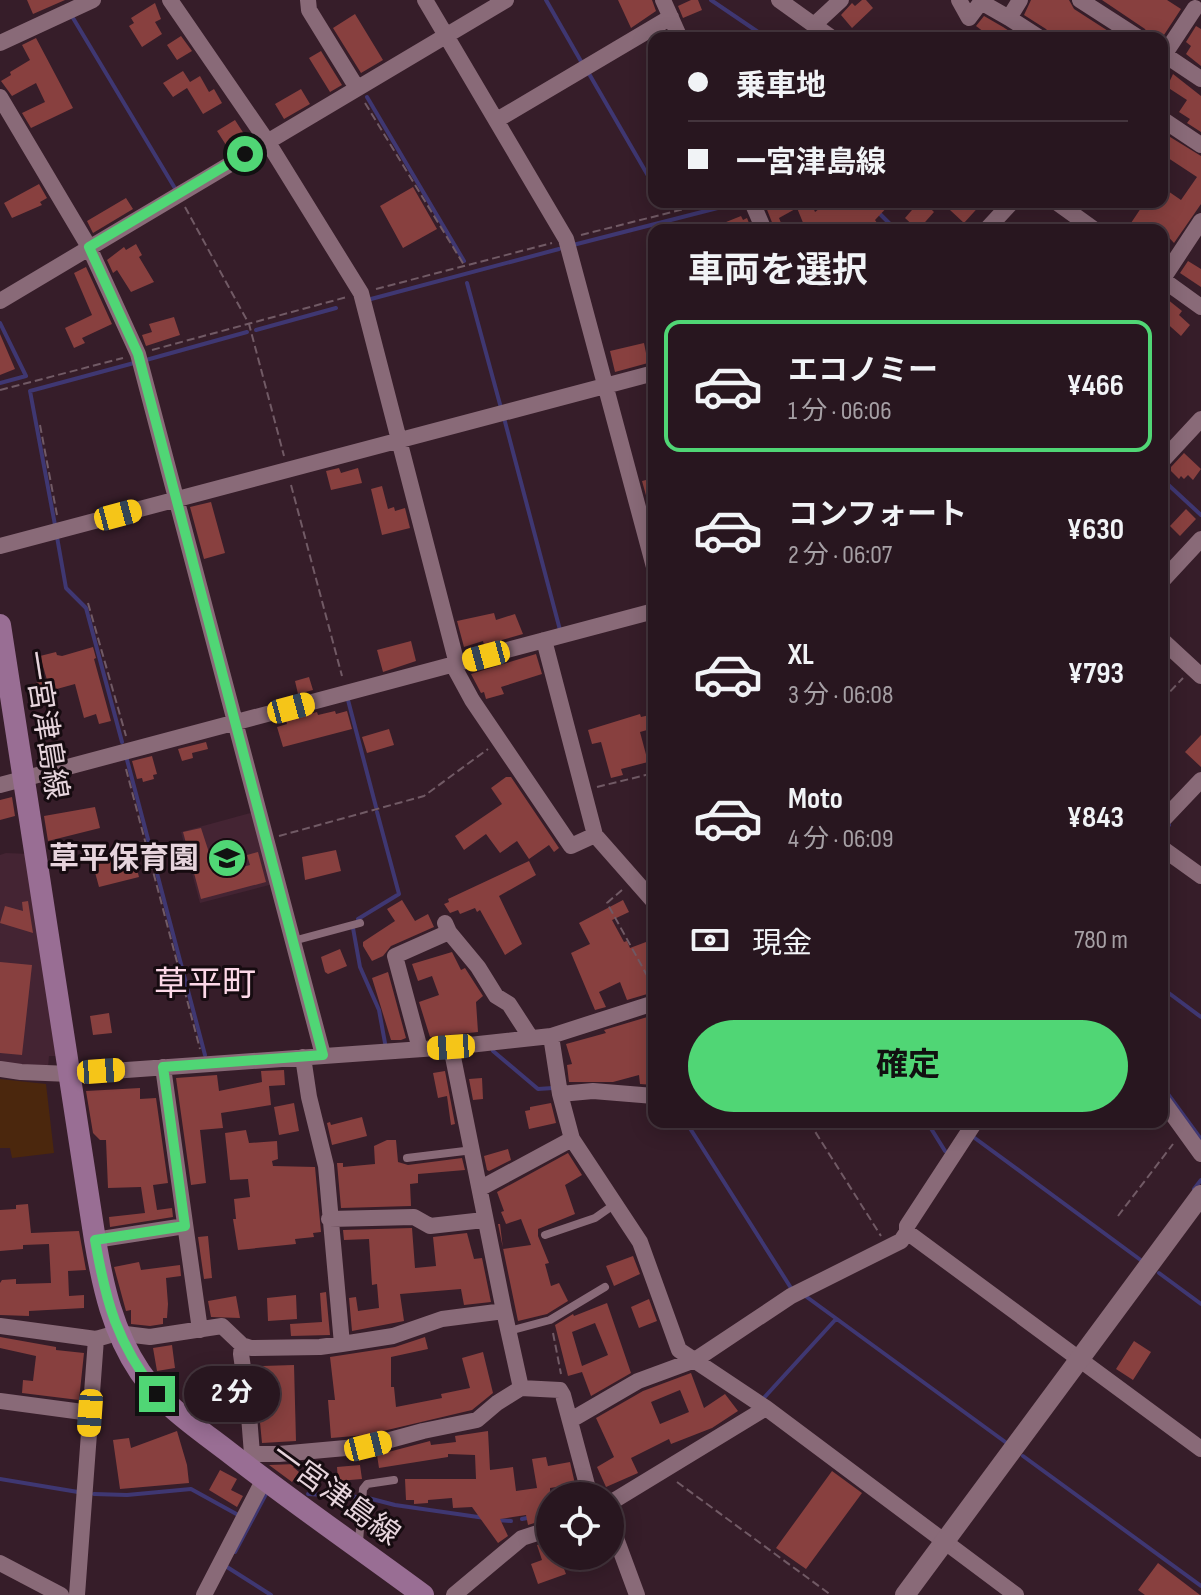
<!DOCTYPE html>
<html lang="ja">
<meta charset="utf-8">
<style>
:root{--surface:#28161f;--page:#34232c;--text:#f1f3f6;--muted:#a59fa4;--line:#44353d;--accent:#50d675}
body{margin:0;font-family:"Sofia Sans Condensed","Noto Sans JP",sans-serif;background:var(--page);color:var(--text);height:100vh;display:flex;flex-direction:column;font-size:30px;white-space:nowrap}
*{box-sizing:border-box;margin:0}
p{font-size:26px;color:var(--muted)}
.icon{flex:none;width:44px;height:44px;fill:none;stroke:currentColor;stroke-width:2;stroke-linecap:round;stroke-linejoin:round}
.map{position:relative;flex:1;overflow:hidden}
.drawer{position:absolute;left:648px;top:224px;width:520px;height:904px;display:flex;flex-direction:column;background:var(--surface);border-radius:16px;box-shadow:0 4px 20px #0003,0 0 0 2px var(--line)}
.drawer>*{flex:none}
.guide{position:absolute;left:648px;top:32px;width:520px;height:176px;border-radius:16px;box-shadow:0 4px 20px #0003,0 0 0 2px var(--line);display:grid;align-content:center;height:176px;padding:0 40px;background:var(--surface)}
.tools{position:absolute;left:536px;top:1482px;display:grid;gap:16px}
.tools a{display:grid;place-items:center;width:88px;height:88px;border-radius:50%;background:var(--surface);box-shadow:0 4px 20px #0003,0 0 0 2px var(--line);font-size:40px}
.end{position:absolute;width:36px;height:36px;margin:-18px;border:10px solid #50d675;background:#111;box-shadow:0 0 0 4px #111}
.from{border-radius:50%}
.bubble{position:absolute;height:56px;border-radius:28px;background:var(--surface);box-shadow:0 4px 20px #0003,0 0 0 2px var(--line);font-size:26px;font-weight:700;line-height:56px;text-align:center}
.car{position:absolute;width:24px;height:48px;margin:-24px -12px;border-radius:10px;box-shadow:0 0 6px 2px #0007;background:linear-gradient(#f5c518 24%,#345 0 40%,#f5c518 0 76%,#345 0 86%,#f5c518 0)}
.guide b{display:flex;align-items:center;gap:28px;height:76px;font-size:30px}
.guide b+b{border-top:2px solid var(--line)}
.guide i{width:20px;height:20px;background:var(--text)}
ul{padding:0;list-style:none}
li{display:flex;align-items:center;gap:24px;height:132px;margin:0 16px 12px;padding:0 24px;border:4px solid transparent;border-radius:16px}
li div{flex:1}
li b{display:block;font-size:30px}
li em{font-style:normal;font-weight:700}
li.current{border-color:var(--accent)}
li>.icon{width:72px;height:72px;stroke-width:1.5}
h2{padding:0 40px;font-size:36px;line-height:96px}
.pay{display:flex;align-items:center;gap:20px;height:88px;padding:0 40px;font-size:30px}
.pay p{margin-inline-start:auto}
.primary-button{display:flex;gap:16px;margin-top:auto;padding:16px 40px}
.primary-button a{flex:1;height:92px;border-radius:48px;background:var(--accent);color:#111;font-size:32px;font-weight:700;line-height:92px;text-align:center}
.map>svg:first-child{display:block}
</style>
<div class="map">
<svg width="1201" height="1595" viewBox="0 0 1201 1595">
<rect width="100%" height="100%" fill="#361d29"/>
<path fill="#442433" d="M254,812L273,884L200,903L181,832Z
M6,853L29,854L58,1056H49L48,1068L0,1064V855Z"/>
<path fill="#4b270d" d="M0,1079L46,1084L54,1153L12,1158L10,1148H0Z"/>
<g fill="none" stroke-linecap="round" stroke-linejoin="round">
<path stroke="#3f3772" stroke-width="4" d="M546,0L582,63
M711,0L767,38
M73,18L176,190
M588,72L654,186
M367,97L464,261
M663,202L666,207
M878,212L896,230
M573,245L741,202
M467,283L501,408
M371,299L559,249
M0,323L26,376L0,383
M256,330L336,308
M1162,353L1164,351
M146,360L247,332
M504,418L560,630
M1162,479L1201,515
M55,525L30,391L134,363
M57,537L66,588L86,608L122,742
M348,700L376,807
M126,756L205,1055
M1162,832L1169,825
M358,919L399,894L377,812
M353,928L360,967L379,1010L385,1043
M1162,988L1201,1017
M493,1051L538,1089L553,1088
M1162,1086L1201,1139
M686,1122L791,1288
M927,1122L945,1151
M972,1136L1142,1261
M1194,1189L1201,1180
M1159,1273L1201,1304
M804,1295L1008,1444
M762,1400L836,1319
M1023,1456L1201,1586
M0,1479L78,1492
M94,1494L127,1495L191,1489L240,1516
M308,1494L358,1497
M368,1498L395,1505L485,1518
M522,1519L532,1517
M497,1520L511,1521
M235,1552L266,1494
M227,1567L271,1595"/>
</g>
<path fill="#88403f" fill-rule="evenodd" d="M27,0H65L33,14Z
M618,0H652L656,11L631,28Z
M691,0H698L702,10L683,18L678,6Z
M862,0H866L873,8L852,28L841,15L852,3L855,6Z
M1031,0H1069L1074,9L1119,38H1054L1046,29L1024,15Z
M1102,0H1167L1181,9L1162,38H1150L1145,29Z
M155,3L161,19L155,22L162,34L142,47L129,26L134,23L131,18Z
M355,14L383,60L361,73L333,28Z
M984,16L1003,27L1020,38H992L976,26Z
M1196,26L1201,29V66L1186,54L1191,46L1186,42Z
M181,36L192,51L177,60L167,45Z
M36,38L73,108L31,128L22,113L45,102L36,83L12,96L1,81L11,75L10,72L30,60L22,45Z
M321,51L342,85L330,92L309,58Z
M183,71L190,82L200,76L209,92L214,89L222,103L203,114L187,88L173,97L163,83Z
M1173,74L1201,96V132L1187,123L1190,119L1179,112L1187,100L1167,87Z
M301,89L310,104L284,119L275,104Z
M235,120L244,134L226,145L217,131Z
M1162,132L1201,156V204L1174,243L1162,230L1150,224L1145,230H1135L1129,226L1145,202H1162V187L1181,200L1197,177L1162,154Z
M39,184L47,198L40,202L42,205L12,218L4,203Z
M413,187L437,229L403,248L380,206Z
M126,198L133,209L93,233L87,221Z
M764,202H811L815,212L828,202H892L875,220L882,230H838L832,222L814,230H806L797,208L779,218L784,230H775Z
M919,202H924L934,212L918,230L905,218Z
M957,202H983L964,223L950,210Z
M741,216L743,220L747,218L751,228L706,230Z
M136,244L142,255L139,257L154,282L131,292L117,270L113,273L107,260L124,247L126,250Z
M1188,261L1201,269V287L1180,273Z
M86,267L112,324L82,338L85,343L74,348L65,328L92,315L74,273Z
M1162,295L1182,311L1179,315L1190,325L1181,336L1162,319Z
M174,317L180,335L146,346L142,335L152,332L149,324Z
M0,334L15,369L0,375Z
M644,343L648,363L615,372L610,351Z
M1184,453L1201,469L1193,480L1188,475L1184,479L1181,476L1179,479L1171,471V467Z
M339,468L341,473L358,468L362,483L331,490L326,471Z
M654,478V524L642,481Z
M382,486L388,509L394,507L395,511L405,508L410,528L382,535L371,489Z
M211,502L225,553L204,559L190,507Z
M1186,509L1196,519L1180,536L1170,526Z
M494,613L496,620L515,614L523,634L484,645L483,641L464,647L457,621Z
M411,641L416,661L383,672L377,650Z
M93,647L96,658L94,659L111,721L99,724L96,714L84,718L75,684L35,695L32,684L47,680L40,656L56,652L57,655L62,656Z
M536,654L542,674L501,687L504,694L486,699L484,692L481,693L471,674Z
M309,677L313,690L298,694L295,681Z
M335,711L336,714L347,711L352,729L283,747L277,727L287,724L286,720L317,712L318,715Z
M640,714L641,717L654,714V728L640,732L648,762L621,769L623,775L611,778L601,742L592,744L588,730Z
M389,729L394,745L367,753L362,737Z
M1201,735V767L1185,752Z
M206,742L208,749L192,753L193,758L182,761L178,749Z
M152,756L157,774L153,775L154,779L143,782L142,778L137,779L132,761Z
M506,777H511L559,848L554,852L549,845L529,859L517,841L500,853L486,834L464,850L455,836L502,804L491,788Z
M12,797L15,816L0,820V800Z
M95,807L100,828L48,841L44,816Z
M201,828L216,874L250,865L247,855L258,852L266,882L201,899L183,832Z
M336,850L341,871L305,880L302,857Z
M133,854L139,877L99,887L93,865Z
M529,861L536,875L499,896L522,944L505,955L480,910L477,912L475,908L460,914L458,910L450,913L444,904L449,902L448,899Z
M402,900L415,921L428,914L434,927L391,946L383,956L372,961L363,946V942L395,921L387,909Z
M623,900L629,912L612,920L624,942L627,941L630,948L654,939V992L627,1000L620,982L599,992L606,1007L595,1010L571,953L590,944L579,923Z
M28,901L33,933L0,923L5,906L23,911L22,902Z
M340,949L347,966L328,974L325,972L321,957Z
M452,952L461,970L465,968L483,996L476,1002L478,1032L430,1037L419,1002L439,995L432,976L418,981L412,964Z
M0,962L32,965L22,1055L0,1053Z
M388,972L406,1038L401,1040H391L372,978Z
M109,1013L112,1033L93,1035L90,1016Z
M654,1015V1085L640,1084L639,1075L613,1082H569L567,1065L572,1064L566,1044L606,1033L604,1030Z
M284,1070L285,1085L269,1086L271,1105L221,1113L223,1128L200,1130L206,1183L191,1185L176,1078L217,1075L219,1091L262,1082L261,1071Z
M445,1071L455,1124L451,1125L447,1096L438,1098L433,1073Z
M482,1078L483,1099L473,1100L469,1079Z
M140,1088V1099L156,1098L168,1183L153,1185L157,1210L172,1208L173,1217L110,1227L109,1217L145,1213L141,1187L108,1188L106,1140H100L93,1133L86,1091Z
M294,1103L299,1131L279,1135L274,1107Z
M551,1103L556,1123L529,1129L525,1111L530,1110V1107Z
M362,1117L367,1136L332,1145L327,1123L330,1122L331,1125Z
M246,1130L249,1143L277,1141L278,1159L272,1161L273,1166L315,1167L321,1232L313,1233L314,1237L295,1239L296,1244L238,1250L233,1219H236L234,1199L250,1197L248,1179L230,1180L225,1133Z
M387,1140H396L398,1162L408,1165L462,1158L465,1170L418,1174V1183L410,1184L411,1206L341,1208L337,1163H343V1167L375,1164L374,1146Z
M508,1149L511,1160L489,1171L487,1170L484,1156Z
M568,1153L582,1175L565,1185L575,1214L538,1229V1236L549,1263L545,1264L551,1286L559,1283L568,1301L547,1314L518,1321L498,1224H500L503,1249L531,1245L521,1219L506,1224L501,1212L504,1211L497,1192Z
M28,1204L31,1233L79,1231L86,1270L68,1271L69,1296L84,1295V1308L29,1311V1316L0,1315V1283L2,1280L16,1279V1284L51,1283L49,1244L23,1245V1249L0,1251V1210L16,1209V1205Z
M412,1228L415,1268L436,1266L433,1237L467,1233L474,1259L482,1258L491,1302L464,1305L461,1289L400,1294L404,1321L352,1331L349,1298L356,1297L358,1311L379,1308L377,1284L372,1285L369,1239L344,1240L343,1230Z
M208,1236L212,1278L204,1279L198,1237Z
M633,1256L640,1274L614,1286L606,1266Z
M139,1262L141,1270L180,1265L181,1276L166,1278L168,1304L167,1318H163V1324L150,1326L131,1324V1310L126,1311L114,1267Z
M326,1292L330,1335L291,1336L290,1324L322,1322L320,1293Z
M296,1295L297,1319L268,1321L267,1298Z
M236,1296L240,1318L211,1317L208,1301Z
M649,1299L657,1321L639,1328L631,1307Z
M607,1303L631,1373L591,1396L582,1372L568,1376L555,1325L573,1314L574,1316ZM595,1323L608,1355L582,1366L572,1332Z
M0,1337L56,1347V1350L84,1353L79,1400L22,1393L23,1380L33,1381L36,1356L0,1348Z
M425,1337L428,1349L391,1357V1387H394L396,1407L442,1398L441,1394L470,1388L462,1358L483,1352L493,1393L472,1410L366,1435L331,1438L328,1400H335L330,1357L395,1347Z
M1134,1341L1151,1352L1133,1380L1116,1369Z
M172,1345L175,1368L157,1371L153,1348Z
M294,1365L296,1441L262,1443L256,1381H263L262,1366Z
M691,1373L704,1408L725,1394L738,1411L712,1428L671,1444L669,1439L631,1458L638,1473L606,1487L597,1467L614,1457L596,1418L643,1391ZM680,1390L689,1412L660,1424L651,1402Z
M235,1392L238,1410L215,1413L214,1394Z
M177,1431L187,1465L189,1483L120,1489L113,1440L129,1438L131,1448Z
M488,1431L490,1470L513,1467L516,1491L537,1488L532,1459L546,1457L548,1466L570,1462L575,1484L550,1488V1510L545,1511L547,1519L528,1525L526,1515L500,1519L508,1536L498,1543L472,1507L453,1508L452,1498L428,1500V1503L414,1504V1500H406L405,1479H476L475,1455L448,1454V1457L379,1468L377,1455L430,1441L431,1445L456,1442L455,1436Z
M296,1464L293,1467L299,1472L292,1482L269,1465Z
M360,1465L362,1479L338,1481L337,1467Z
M220,1470L237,1479L231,1490L243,1496L237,1507L209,1490Z
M832,1471L862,1493L806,1569L776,1548Z
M550,1541V1556H559L566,1574L538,1584L531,1564L542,1560L537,1545Z
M1158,1563L1200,1595H1145L1138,1590Z"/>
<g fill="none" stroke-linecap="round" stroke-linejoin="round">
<path stroke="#715a65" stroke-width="2" stroke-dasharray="8 4" stroke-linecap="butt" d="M955,38L959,32
M365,103L464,265
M185,207L249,324L284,456
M581,235L712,202
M376,289L552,243
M152,350L347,297
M0,390L123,358
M40,425L57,515
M291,485L342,676
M88,603L126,736
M1162,700L1183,678
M126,769L200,1049
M597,787L654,773
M279,836L424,796L488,749
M622,890L607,903L654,988
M809,1122L881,1236
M1118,1216L1173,1144
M553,1333L561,1374
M677,1482L831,1595"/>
<path stroke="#896a78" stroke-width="8" d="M293,941L360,923
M407,1158L473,1150
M545,1235L595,1218L615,1204
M509,1331L550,1320L605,1287
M359,1542L363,1489L367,1484L394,1480"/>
<path stroke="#896a78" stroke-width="16" d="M170,0L267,141L361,293L457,664
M308,0L309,10L357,88
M425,0L566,239L654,567
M663,0L680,38
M779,0L832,38
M959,0L969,18L981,2L1009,18
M1020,0L1009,18L1040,38
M1080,0L1139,38
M814,25L841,0
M0,43L93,0
M1162,53L1201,79
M1162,58L1195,8
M0,97L89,247L138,354L323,1055
M1162,119L1201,145
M497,120L671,17
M752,202L764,230
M1056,202L1095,230
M986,230L1012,202
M1162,279L1201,307
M1162,280L1201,221
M0,301L506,0
M1162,461L1201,419
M0,546L654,373
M1162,581L1201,539
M544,640L595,835
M1162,640L1201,676
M453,665L472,700L571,846L595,835L654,902
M0,785L654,611
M1162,821L1201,780
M1162,848L1201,876
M445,923L449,932L478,967L496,996L509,1004L531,1038
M551,1036L560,1094L572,1139L640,1242L679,1350L766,1408L1016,1595
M451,1047L504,1311
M420,1049L395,956L449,932
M303,1057L309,1097L326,1166L342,1344
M163,1067L200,1330
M0,1069L21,1072L70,1074L451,1047L551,1036L654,1003
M560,1094L593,1091L654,1096
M1162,1100L1201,1154
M481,1188L572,1139
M329,1219L414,1217L430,1226L484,1220
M907,1232L1201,1449
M95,1240L185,1226
M0,1326L96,1339L117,1333L150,1337L222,1326L242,1345L251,1348L320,1347L342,1344L393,1336L442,1319L504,1311L521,1388L560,1390L563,1395L590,1496
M242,1345L241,1354L248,1403L252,1454L245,1460
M0,1401L90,1413
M571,1420L638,1381L695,1360L791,1296L901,1241L907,1232V1226L975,1122
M252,1454H279L368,1446L423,1431L477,1420L497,1403L521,1388
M610,1503L766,1408
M610,1522L637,1595
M0,1563L61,1595
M77,1595L96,1339
M204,1595L264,1479
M454,1595L522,1538L550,1529"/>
<path stroke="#896a78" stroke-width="20" d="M905,1595L1201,1195"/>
<path stroke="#996e94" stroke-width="22" d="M0,625L95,1240C103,1287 113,1332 140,1372C162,1404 196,1427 226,1450C290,1500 358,1547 423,1595"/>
</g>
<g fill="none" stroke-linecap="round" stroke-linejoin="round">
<path stroke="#50d675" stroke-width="10" d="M157,1394C117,1343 106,1303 95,1240L185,1226L163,1067L323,1055L138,354L89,247L245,154"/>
</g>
<defs>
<symbol id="school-disc" viewBox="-11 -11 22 22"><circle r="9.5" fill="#50d675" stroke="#160b10"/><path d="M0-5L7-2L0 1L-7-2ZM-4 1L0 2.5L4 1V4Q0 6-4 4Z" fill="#111"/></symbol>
</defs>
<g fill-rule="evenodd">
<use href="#school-disc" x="205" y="836" width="44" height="44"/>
</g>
<g text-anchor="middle" stroke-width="6" stroke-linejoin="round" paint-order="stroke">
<g font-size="30" fill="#e6d4dc" stroke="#160b10">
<text transform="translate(46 725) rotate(81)" y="10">一宮津島線</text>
<text transform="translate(336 1494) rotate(36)" y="10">一宮津島線</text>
</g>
<g font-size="30" font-weight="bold" fill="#e6d4dc" stroke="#160b10" text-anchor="end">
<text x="199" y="868">草平保育園</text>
</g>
<g font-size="34" fill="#fcd8e7" stroke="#160b10">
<text x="205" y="995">草平町</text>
</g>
</g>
</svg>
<div class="tools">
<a><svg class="icon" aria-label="locate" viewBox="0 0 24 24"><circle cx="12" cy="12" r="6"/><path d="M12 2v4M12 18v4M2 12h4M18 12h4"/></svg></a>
</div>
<i class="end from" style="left:245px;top:154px"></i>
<i class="end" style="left:157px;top:1394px"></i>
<div class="bubble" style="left:184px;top:1366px;width:96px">2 分</div>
<i class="car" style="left:118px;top:515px;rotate:75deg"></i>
<i class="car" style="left:486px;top:656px;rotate:255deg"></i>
<i class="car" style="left:291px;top:708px;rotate:75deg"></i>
<i class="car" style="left:451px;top:1047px;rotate:266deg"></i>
<i class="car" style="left:101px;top:1071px;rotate:86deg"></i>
<i class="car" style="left:90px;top:1413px;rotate:184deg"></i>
<i class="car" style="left:368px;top:1446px;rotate:76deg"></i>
<div class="guide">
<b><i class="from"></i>乗車地</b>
<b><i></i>一宮津島線</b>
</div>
<section class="drawer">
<h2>車両を選択</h2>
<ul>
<li class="current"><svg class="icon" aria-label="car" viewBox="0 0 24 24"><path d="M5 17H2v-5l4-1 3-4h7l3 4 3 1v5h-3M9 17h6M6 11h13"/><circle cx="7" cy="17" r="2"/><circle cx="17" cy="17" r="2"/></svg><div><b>エコノミー</b><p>1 分 · 06:06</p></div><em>¥466</em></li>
<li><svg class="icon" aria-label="car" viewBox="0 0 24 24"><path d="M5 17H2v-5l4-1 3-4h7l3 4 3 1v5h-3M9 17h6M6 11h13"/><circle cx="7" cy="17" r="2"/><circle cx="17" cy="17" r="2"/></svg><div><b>コンフォート</b><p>2 分 · 06:07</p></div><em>¥630</em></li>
<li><svg class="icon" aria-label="car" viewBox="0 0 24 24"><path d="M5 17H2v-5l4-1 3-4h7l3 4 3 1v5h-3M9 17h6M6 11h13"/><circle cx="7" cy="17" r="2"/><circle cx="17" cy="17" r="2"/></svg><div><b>XL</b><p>3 分 · 06:08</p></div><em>¥793</em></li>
<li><svg class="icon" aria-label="car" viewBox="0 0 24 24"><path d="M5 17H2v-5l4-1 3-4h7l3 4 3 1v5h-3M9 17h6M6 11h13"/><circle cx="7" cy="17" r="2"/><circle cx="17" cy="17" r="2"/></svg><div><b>Moto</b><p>4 分 · 06:09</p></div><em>¥843</em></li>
</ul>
<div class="pay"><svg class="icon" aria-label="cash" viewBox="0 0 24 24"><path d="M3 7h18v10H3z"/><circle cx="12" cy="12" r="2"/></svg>現金<p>780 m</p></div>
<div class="primary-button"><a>確定</a></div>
</section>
</div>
